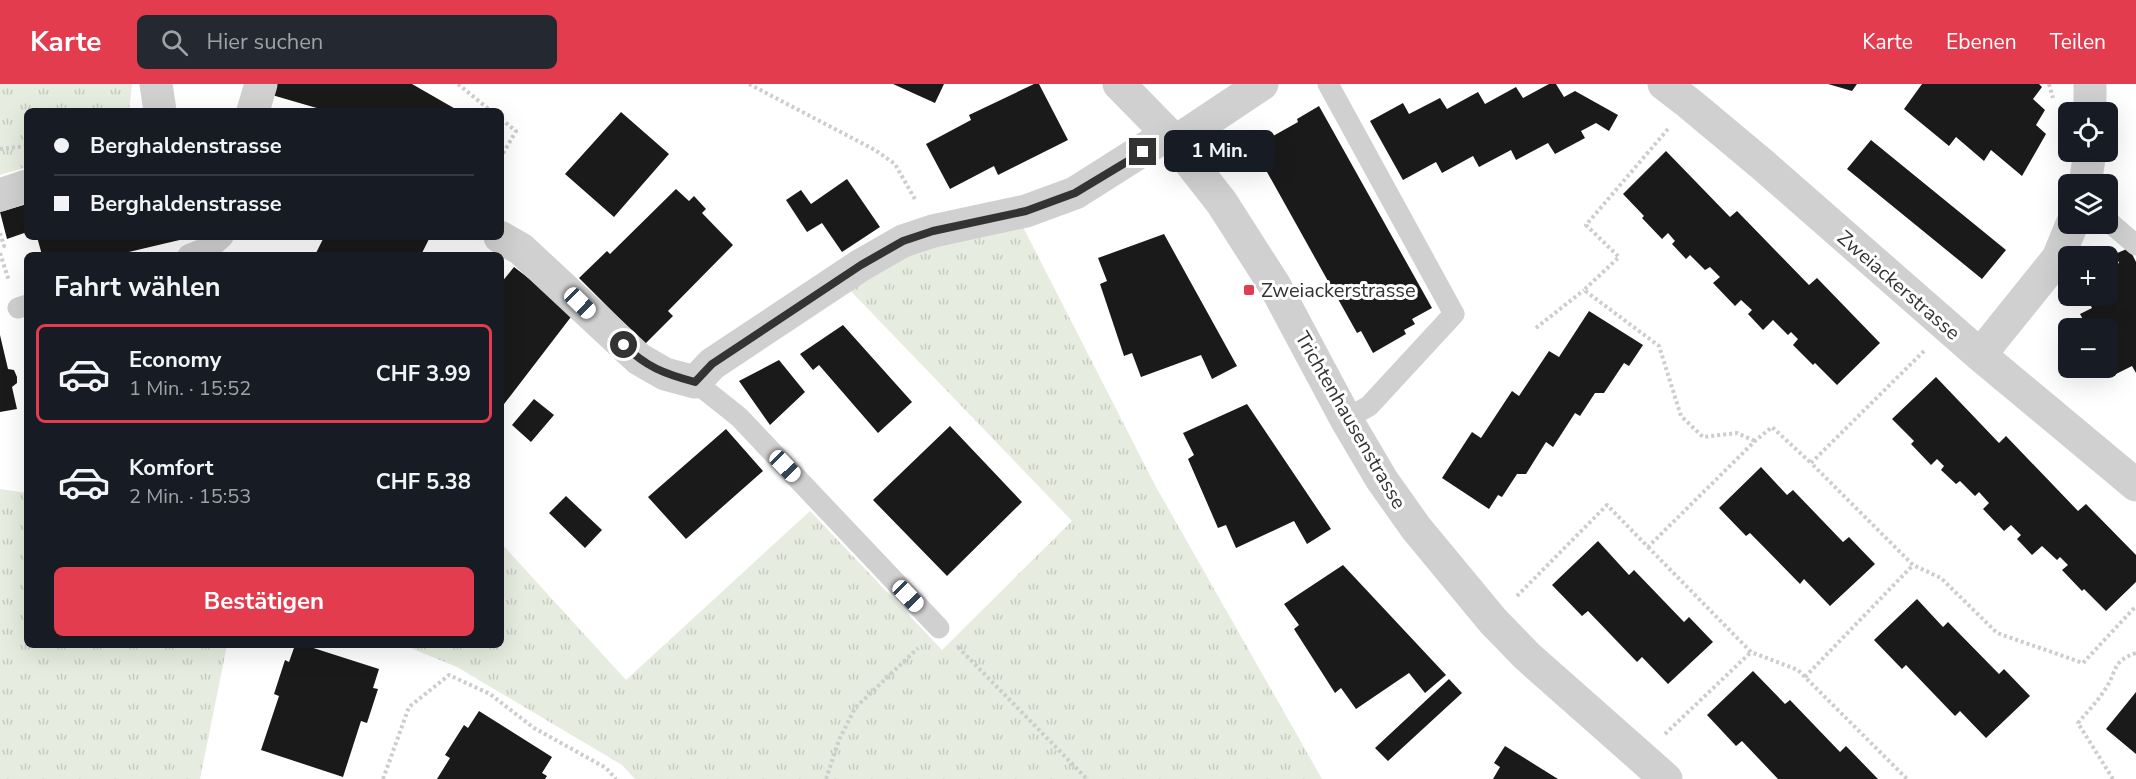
<!DOCTYPE html>
<html lang="de">
<meta charset="utf-8">
<style>
:root{--surface:#171b24;--page:#242831;--text:#f1f3f6;--muted:#9ea1a6;--line:#363941;--accent:#e33c4f}
body{margin:0;font-family:"Nunito Sans",sans-serif;background:var(--page);color:var(--text);height:100vh;display:flex;flex-direction:column;font-size:22px;white-space:nowrap}
*{box-sizing:border-box;margin:0}
p{font-size:20px;color:var(--muted)}
.icon{flex:none;width:33px;height:33px;fill:none;stroke:currentColor;stroke-width:2;stroke-linecap:round;stroke-linejoin:round}
.map{position:relative;flex:1;overflow:hidden}
.sheet{position:absolute;left:24px;top:168px;width:480px;height:396px;display:flex;flex-direction:column;background:var(--surface);border-radius:9px;box-shadow:0 6px 24px #0002}
.sheet>*{flex:none}
.top-card{position:absolute;left:24px;top:24px;width:480px;height:132px;border-radius:9px;box-shadow:0 6px 24px #0002;display:grid;align-content:center;height:132px;padding:0 30px;background:var(--surface)}
.tools{position:absolute;left:2058px;top:18px;display:grid;gap:12px}
.tools a{display:grid;place-items:center;width:60px;height:60px;border-radius:9px;background:var(--surface);box-shadow:0 6px 24px #0002;font-size:30px}
.end{position:absolute;width:27px;height:27px;margin:-14px;border:8px solid #333;background:#fff;box-shadow:0 0 0 3px #fff}
.from{border-radius:50%}
.bubble{position:absolute;height:42px;border-radius:9px;background:var(--surface);box-shadow:0 6px 24px #0002;font-size:20px;font-weight:700;line-height:42px;text-align:center}
.car{position:absolute;width:18px;height:36px;margin:-18px -9px;border-radius:8px;box-shadow:0 0 4px 2px #0007;background:linear-gradient(#fff 24%,#345 0 40%,#fff 0 76%,#345 0 86%,#fff 0)}
.top-card b{display:flex;align-items:center;gap:21px;height:57px;font-size:22px}
.top-card b+b{border-top:2px solid var(--line)}
.top-card i{width:15px;height:15px;background:var(--text)}
ul{padding:0;list-style:none}
li{display:flex;align-items:center;gap:18px;height:99px;margin:0 12px 9px;padding:0 18px;border:3px solid transparent;border-radius:9px}
li div{flex:1}
li b{display:block;font-size:22px}
li em{font-style:normal;font-weight:700}
li.selected{border-color:var(--accent)}
li>.icon{width:54px;height:54px;stroke-width:1.5}
h2{padding:0 30px;font-size:27px;line-height:72px}
.primary-button{display:flex;gap:12px;margin-top:auto;padding:12px 30px}
.primary-button a{flex:1;height:69px;border-radius:9px;background:var(--accent);color:#fff;font-size:24px;font-weight:700;line-height:69px;text-align:center}
header{display:flex;align-items:center;gap:36px;box-sizing:border-box;height:84px;padding:0 30px;background:var(--accent);color:#fff}
header strong{font-size:28px}
nav{display:flex;gap:33px;margin-inline-start:auto;font-size:21px}
.search{width:420px;height:54px;background:var(--page);display:flex;align-items:center;gap:15px;box-sizing:border-box;padding:0 21px;border-radius:9px;color:var(--muted);font-size:22px}
.map>svg:first-child{display:block}
</style>
<header>
<strong>Karte</strong>
<div class="search"><svg class="icon" aria-label="search" viewBox="0 0 24 24"><circle cx="10" cy="10" r="6"/><path d="M15 15l6 6"/></svg>Hier suchen</div>
<nav><a>Karte</a><a>Ebenen</a><a>Teilen</a></nav>
</header>
<div class="map">
<svg width="2136" height="695" viewBox="0 0 2136 695">
<defs>
<pattern id="grass-tufts" width="24" height="20" patternUnits="userSpaceOnUse" patternTransform="scale(1.5)"><rect width="24" height="20" fill="#e6ecdf"/><path d="M3 7l-1-3M5 7V3M7 7l1-3M15 17l-1-3M17 17v-4M19 17l1-3" fill="none" stroke="#c6cbc0"/></pattern>
</defs>
<rect width="100%" height="100%" fill="#fff"/>
<path fill="url(#grass-tufts)" d="M0,0H132L129,27H27V83L0,91Z
M1021,139L1156,403L1322,695H635L622,681L457,583L403,561H501V459L626,596L810,427L942,566L1072,437L844,200L906,166Z
M0,405L27,409V561H227L200,695H0Z"/>
<path fill="#1a1a1a" d="M276,0H412L459,27H327L272,11Z
M893,0H944L935,19Z
M1034,0H1039L1068,56L998,91L994,82L950,105L926,60L971,36L969,31Z
M1549,0H1556L1564,13L1575,7L1618,31L1609,47L1596,39L1581,47L1585,54L1555,70L1548,59L1516,76L1511,66L1479,83L1473,72L1442,89L1436,78L1403,96L1370,37L1403,19L1409,30L1440,14L1447,25L1478,8L1485,20L1516,3L1523,14Z
M1828,0H1857L1852,7Z
M1922,0H2039L2042,3L2033,15L2045,26L2036,41L2046,50L2022,92L1991,66L1984,77L1956,53L1949,62L1904,25Z
M1319,22L1432,224L1412,235L1415,240L1404,246L1406,250L1373,269L1361,247L1357,249L1262,79L1268,76L1259,60L1298,38L1297,35Z
M621,28L669,70L614,133L565,90Z
M1871,56L2006,166L1982,195L1847,85Z
M1666,67L1730,133L1737,127L1809,201L1817,194L1880,259L1837,301L1815,279L1813,281L1793,261L1798,255L1791,248L1788,251L1773,236L1763,246L1748,230L1752,226L1741,216L1735,222L1713,199L1720,193L1710,183L1705,186L1690,171L1686,175L1672,160L1675,157L1668,149L1662,155L1642,134L1644,132L1623,110Z
M847,95L880,143L842,168L822,139L807,148L786,116L801,106L811,120Z
M676,105L689,117L694,112L706,125L702,129L733,161L668,227L673,232L645,260L579,194L607,167L610,170Z
M27,120V148L7,155L0,128Z
M1164,150L1237,282L1212,295L1201,271L1141,293L1132,269L1124,272L1100,200L1107,197L1098,174Z
M37,153H188V154L116,171H42Z
M324,153H343L349,156L350,153H430L421,171H315Z
M2129,164L2136,178V289L2132,282L2112,292L2108,283V244H2074L2085,239L2080,230L2092,224L2088,216L2097,212H2108V195L2110,194L2108,185L2119,179L2115,170Z
M514,183L574,229L501,324V199Z
M1589,227L1643,261L1629,282L1624,279L1604,309H1595L1580,332L1575,329L1553,363L1546,358L1526,390H1517L1502,413L1498,411L1489,425L1442,394L1472,348L1481,354L1512,307L1519,312L1549,267L1559,273Z
M843,241L912,318L878,349L819,281L813,286L800,270Z
M0,251L8,285L14,286L17,293V299L12,303L17,325L0,328Z
M2068,257V279L2060,261Z
M779,276L805,308L770,341L739,297Z
M1936,293L1999,359L2006,352L2078,427L2086,420L2136,471V498L2106,527L2084,505L2082,507L2062,486L2068,481L2060,473L2057,476L2042,462L2032,471L2017,455L2021,451L2011,441L2004,447L1983,425L1989,419L1979,408L1975,412L1960,397L1956,400L1941,386L1944,382L1937,375L1931,381L1911,360L1914,357L1892,335Z
M534,315L554,331L531,358L512,341Z
M1247,320L1331,445L1307,460L1294,437L1236,464L1226,441L1218,444L1188,375L1194,371L1183,349Z
M950,342L1022,418L947,492L873,416Z
M726,345L763,387L686,455L648,413Z
M1761,383L1787,411L1793,406L1843,458L1849,453L1875,480L1830,522L1804,495L1800,500L1750,449L1746,452L1719,424Z
M566,412L602,446L585,464L549,429Z
M1598,457L1629,491L1634,486L1684,538L1689,533L1713,558L1668,600L1642,573L1637,578L1588,527L1582,532L1552,501Z
M1343,481L1446,591L1425,609L1409,589L1356,625L1341,604L1335,609L1294,545L1299,541L1284,520Z
M1917,515L1943,543L1948,538L1999,590L2004,585L2030,612L1986,654L1960,627L1955,632L1906,581L1902,585L1874,556Z
M295,561H304L379,585L373,604L378,605L367,639L361,637L343,693L261,666L279,612L274,610L285,576L289,578Z
M1753,587L1785,620L1790,616L1840,668L1846,662L1878,695H1778L1742,657L1736,662L1707,631Z
M1449,595L1462,609L1388,677L1375,664Z
M2136,608V670L2106,645Z
M479,627L552,673L542,689L547,692L545,695H437L450,674L445,671L464,641L468,644Z
M1505,662L1558,695H1493L1500,683L1494,679Z"/>
<g fill="none" stroke-linecap="round" stroke-linejoin="round">
<path stroke="#cdcdcd" stroke-width="4" stroke-dasharray="3 3" stroke-linecap="butt" d="M458,0L491,27
M749,0L875,66L895,80L916,117
M2049,0L2053,14
M501,35L516,47L501,73
M1668,45L1586,141L1619,173L1584,206L1659,262L1681,332L1703,353L1737,349L1755,357
M0,65L27,62
M0,149L4,162L0,163
M0,169L9,197
M1536,244L1584,206
M1924,267L1811,379L1913,481L1941,494L1997,549L2083,579L2136,522
M1648,463L1751,568L1798,586L1907,695
M1517,512L1607,421L1648,463L1755,357L1772,343L1811,379
M958,563L1087,695
M1805,593L1913,481
M1665,650L1751,568
M383,695L409,623L449,591L490,610L534,644L606,684L616,695
M826,695L839,656L855,624L918,564
M2113,695L2078,639C2087,628 2098,617 2106,604C2117,587 2112,577 2136,569"/>
<path stroke="#d0d0d0" stroke-width="21" d="M1328,0L1454,230L1369,322L1346,335
M2108,137L2136,161
M188,171L215,160L223,153
M18,224L27,221
M695,298L739,333L939,544"/>
<path stroke="#d0d0d0" stroke-width="33" d="M156,0L160,27
M1664,0L1690,20L1763,81L1980,271L2136,401
M253,27L261,0
M2090,28V0
M1175,58L1262,0
M2085,100L2090,68
M0,111L27,102
M500,153L521,165L639,275L665,290L695,298L712,280L861,181L903,157L933,147L1026,127L1075,109L1168,50
M1980,271L2058,174L2072,140"/>
<path stroke="#d0d0d0" stroke-width="33" d="M1119,0L1168,50L1222,119L1275,202L1346,335L1382,396L1416,444L1493,537L1527,572L1666,695"/>
</g>
<g fill="none" stroke-linecap="round" stroke-linejoin="round">
<path stroke="#333" stroke-width="8" d="M624,261C646,283 665,290 695,298L712,280L861,181L903,157L933,147L1026,127L1075,109L1143,68"/>
</g>
<rect fill="#e33c4f" stroke="#fff" stroke-width="2" x="1243" y="200" width="12" height="12" rx="3"/>
<g text-anchor="middle" stroke-width="6" stroke-linejoin="round" paint-order="stroke">
<g font-size="20" fill="#333" stroke="#fff">
<text transform="translate(1899 201) rotate(41)" y="7">Zweiackerstrasse</text>
<text transform="translate(1351 336) rotate(60)" y="7">Trichtenhausenstrasse</text>
</g>
<g font-size="20" fill="#333" stroke="#fff" text-anchor="start">
<text x="1261" y="213">Zweiackerstrasse</text>
</g>
</g>
</svg>
<div class="tools">
<a><svg class="icon" aria-label="locate" viewBox="0 0 24 24"><circle cx="12" cy="12" r="6"/><path d="M12 2v4M12 18v4M2 12h4M18 12h4"/></svg></a>
<a><svg class="icon" aria-label="layers" viewBox="0 0 24 24"><path d="M12 4l9 5-9 5-9-5zM3 14l9 5 9-5"/></svg></a>
<a>+</a>
<a>−</a>
</div>
<i class="end from" style="left:624px;top:261px"></i>
<i class="end" style="left:1143px;top:68px"></i>
<div class="bubble" style="left:1164px;top:46px;width:111px">1 Min.</div>
<i class="car" style="left:580px;top:219px;rotate:134deg"></i>
<i class="car" style="left:785px;top:382px;rotate:136deg"></i>
<i class="car" style="left:908px;top:512px;rotate:136deg"></i>
<div class="top-card">
<b><i class="from"></i>Berghaldenstrasse</b>
<b><i></i>Berghaldenstrasse</b>
</div>
<section class="sheet">
<h2>Fahrt wählen</h2>
<ul>
<li class="selected"><svg class="icon" aria-label="car" viewBox="0 0 24 24"><path d="M5 17H2v-5l4-1 3-4h7l3 4 3 1v5h-3M9 17h6M6 11h13"/><circle cx="7" cy="17" r="2"/><circle cx="17" cy="17" r="2"/></svg><div><b>Economy</b><p>1 Min. · 15:52</p></div><em>CHF 3.99</em></li>
<li><svg class="icon" aria-label="car" viewBox="0 0 24 24"><path d="M5 17H2v-5l4-1 3-4h7l3 4 3 1v5h-3M9 17h6M6 11h13"/><circle cx="7" cy="17" r="2"/><circle cx="17" cy="17" r="2"/></svg><div><b>Komfort</b><p>2 Min. · 15:53</p></div><em>CHF 5.38</em></li>
</ul>
<div class="primary-button"><a>Bestätigen</a></div>
</section>
</div>
